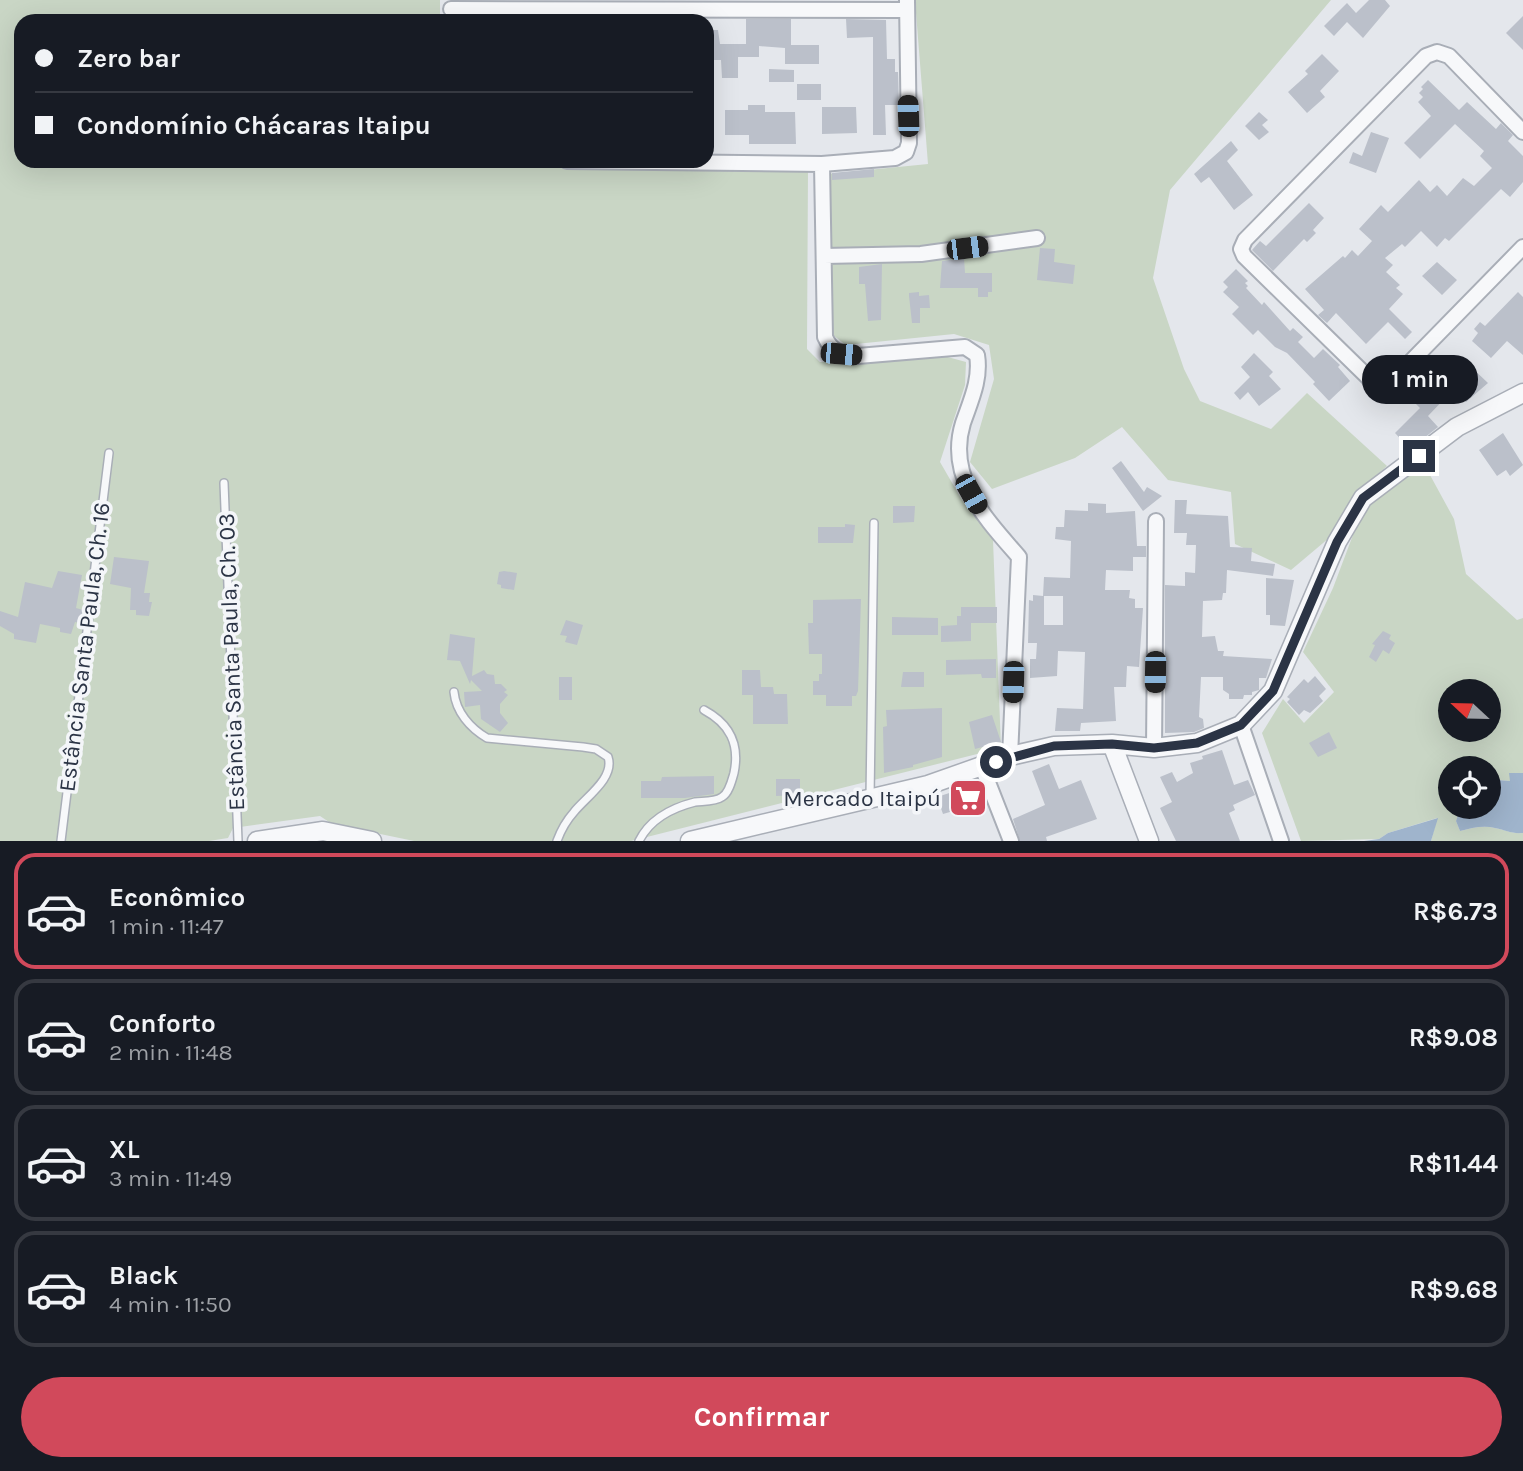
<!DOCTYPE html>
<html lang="pt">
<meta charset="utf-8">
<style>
:root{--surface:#171b24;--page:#20242c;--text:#f1f3f6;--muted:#9ea1a6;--line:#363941;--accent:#d1495b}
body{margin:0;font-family:Karla,sans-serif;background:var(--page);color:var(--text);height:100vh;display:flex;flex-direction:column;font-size:26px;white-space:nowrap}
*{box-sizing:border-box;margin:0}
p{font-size:23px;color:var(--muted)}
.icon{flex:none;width:38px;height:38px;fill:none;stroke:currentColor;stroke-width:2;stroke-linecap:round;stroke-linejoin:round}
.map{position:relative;height:841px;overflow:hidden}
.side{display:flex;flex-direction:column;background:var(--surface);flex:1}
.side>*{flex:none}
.guide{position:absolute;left:14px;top:14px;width:700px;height:154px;border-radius:21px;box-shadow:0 7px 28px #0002;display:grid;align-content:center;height:154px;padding:0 21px;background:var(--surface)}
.needle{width:46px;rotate:292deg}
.buttons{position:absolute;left:1438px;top:679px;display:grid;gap:14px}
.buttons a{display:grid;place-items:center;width:63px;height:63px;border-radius:50%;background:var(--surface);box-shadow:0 7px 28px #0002;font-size:35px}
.end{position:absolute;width:32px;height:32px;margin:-16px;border:9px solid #2b3445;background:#fff;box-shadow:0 0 0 4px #fff}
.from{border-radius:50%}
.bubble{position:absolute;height:49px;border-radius:24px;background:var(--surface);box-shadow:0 7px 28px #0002;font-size:23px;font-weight:700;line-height:49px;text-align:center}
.car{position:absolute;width:21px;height:42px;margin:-21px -10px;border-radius:9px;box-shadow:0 0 5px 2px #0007;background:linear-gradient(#222 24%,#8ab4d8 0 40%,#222 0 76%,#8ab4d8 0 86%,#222 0)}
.guide b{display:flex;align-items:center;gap:24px;height:66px;font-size:26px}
.guide b+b{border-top:2px solid var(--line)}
.guide i{width:18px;height:18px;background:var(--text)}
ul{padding:12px 0 0;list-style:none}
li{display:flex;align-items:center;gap:21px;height:116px;margin:0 14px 10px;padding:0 7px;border:4px solid var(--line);border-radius:21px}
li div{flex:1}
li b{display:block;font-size:26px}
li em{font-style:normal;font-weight:700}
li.on{border-color:var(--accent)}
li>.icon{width:63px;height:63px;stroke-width:1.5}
.primary-button{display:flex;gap:14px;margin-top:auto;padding:14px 21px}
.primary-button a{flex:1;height:80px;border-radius:42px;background:var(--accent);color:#fff;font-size:28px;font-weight:700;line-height:80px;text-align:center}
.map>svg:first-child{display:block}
</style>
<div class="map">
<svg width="1523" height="841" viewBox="0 0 1523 841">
<rect width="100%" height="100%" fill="#e4e7ec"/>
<path fill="#c9d6c5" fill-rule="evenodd" d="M0,0H440V21H21V161H442V166L808,170L807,349L820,362L944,356L966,362L965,385L940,462L962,500L993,540L1001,748L631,841H414L332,824L320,816L233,828L228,838L209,841H0Z
M915,0H1331L1170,190L1153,278L1184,369L1200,401L1271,429L1307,393L1387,466L1353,496L1329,538L1291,570L1235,544L1231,492L1168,480L1122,427L1075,458L992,489L970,462L994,379L989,345L954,334L846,345L829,332L828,174L928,164Z
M1424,464L1454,519L1466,574L1517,620L1523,618V773H1510V781L1497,780L1489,784V768H1451V807H1462L1456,821L1460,831C1472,828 1483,825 1495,828C1506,830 1512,834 1523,833V841H1431L1437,818L1388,833L1379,839L1301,841L1262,733L1283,699L1304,723L1334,692L1303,652L1333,588L1356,527L1373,501ZM1451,691H1489V730H1451Z"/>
<path fill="#9fb4cc" d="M1509,773H1523V833C1511,834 1506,830 1495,828C1483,825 1472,828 1460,831L1456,821L1461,807H1489V784L1497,780L1510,781Z
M1438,818L1431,841H1364L1379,839L1388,833Z"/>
<path fill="#bbc0ca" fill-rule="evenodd" d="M1369,0H1385L1390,6L1363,38L1347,22L1334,36L1324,26L1347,3L1356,13Z
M1523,16V50L1506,33Z
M746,19H791V45H819V64H785V48L759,46V57H738V78H722L721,60H707V30H718L720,44H746Z
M846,19L886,20L887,59H895V72H898L899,105H885L886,135H873V37L847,38Z
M1322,54L1339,71L1320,91L1325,97L1307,113L1288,92L1308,74L1305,71Z
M769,69L794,70V82H769Z
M1428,80L1459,110L1467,102L1496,129L1501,123L1513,135L1508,141L1523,156V182L1510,197L1501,189L1449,241L1445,238L1437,247L1421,231L1405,247L1402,244L1385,258L1393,265L1386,272L1400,285L1396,288L1403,294L1389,309L1412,332L1405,339L1388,322L1366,344L1336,313L1327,323L1318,315L1324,310L1305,289L1343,256L1345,258L1352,250L1358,256L1372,241L1359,229L1381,205L1388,212L1419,180L1430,192L1437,185L1447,196L1463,178L1474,186L1492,168L1480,156L1484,151L1455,124L1420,159L1404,143L1431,116L1418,102L1423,97L1419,93L1423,89L1421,87Z
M797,84H821V100H797Z
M748,105H765V112H795L796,144H749V135H725V110H748Z
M822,107H856L857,133L822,134Z
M1259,112L1268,120L1262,125L1269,132L1259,140L1245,126Z
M1371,132L1389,138L1376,173L1349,163L1353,152L1362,156Z
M1231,141L1238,150L1227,161L1253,195L1234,210L1209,177L1201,183L1194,174Z
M874,169V177L832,180V173Z
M1309,203L1324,218L1313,230L1316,233L1307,242L1304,239L1273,271L1252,250L1260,241L1266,246Z
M1040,248L1055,249L1054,262L1075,265L1073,284L1037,280Z
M964,258L965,273H992V292H988V297H978V288H940L942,261Z
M1437,262L1457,280L1442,295L1422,276Z
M882,264L881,320L868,321L865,284H859V267Z
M1236,269L1248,281L1245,283L1248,286L1246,288L1262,305L1264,302L1290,331L1293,328L1303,337L1298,342L1314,358L1323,349L1340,365L1338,367L1350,381L1329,401L1313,384L1315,382L1287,353L1275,347L1258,330L1253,335L1232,314L1239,307L1223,292L1228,287L1223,282Z
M919,292V296L929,295L930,308H920V323H912L909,296V293Z
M1518,292L1523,297V355L1507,341L1491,358L1472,341L1478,333L1474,329L1480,322L1485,326Z
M1254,353L1273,372L1269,376L1281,389L1259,406L1248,392L1240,400L1234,393L1250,377L1241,367Z
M1468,364L1488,383L1466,402L1448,388Z
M1427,375L1448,395L1428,416L1438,427L1410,449L1395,433L1420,408L1408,396Z
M1503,433L1523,465L1510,476L1506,470L1497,476L1479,450Z
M1121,461L1144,492L1147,487L1162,496L1143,511L1112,468Z
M1175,500H1187L1186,514L1228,516L1230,547L1252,548L1251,561L1275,564L1273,576L1227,570L1226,593H1223L1222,600L1203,601L1202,637L1215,636L1218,651H1224L1223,656L1272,659L1266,678H1259V690L1252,692V695H1244L1243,699H1229V694L1223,690V677H1201L1199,717L1203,719L1204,728L1194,732L1165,733V585L1185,586V572L1195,573L1196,545H1186L1187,533H1174Z
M1088,503L1106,504V513L1135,511L1137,546H1146V557H1133V571L1106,570L1105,590H1130L1129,598L1135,599V608H1143L1139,667L1127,666L1126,687H1114L1116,721L1081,723L1080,731H1055L1057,708L1083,709L1085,652L1058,651L1057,676L1030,678V659H1036L1037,643H1028L1029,600L1033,601V595L1043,596L1044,577L1070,578L1071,541L1055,539L1056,527H1064L1065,510L1088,511ZM1044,596H1063V625H1044Z
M893,506H915L914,522L893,523Z
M845,524L855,525L853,543H818V527H845Z
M114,557L149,561L144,593H150L149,602H152L149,616L136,615V610H130L131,588L110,584Z
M58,571L82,575L76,608L83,610L81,623L75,622L71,634L60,632V628L40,624L36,643L14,639V634L0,626V611L18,617L25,582L52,588Z
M504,571L517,573L514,590L501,588V585L497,584L499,572Z
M1266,578L1294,580L1285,626L1270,625V615H1266Z
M861,599L858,691L856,696H852V706H826V695H813V681H819V674H822V654H809L808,623H813V600Z
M961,607H997V623H971V641L941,642V626L957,625V616H961Z
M892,617L938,618V635H892Z
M566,620L583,625L577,645L565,642L567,636L560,635Z
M1383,631L1391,635L1389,639L1395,643L1389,654L1383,650L1376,662L1369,657L1375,645L1372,644Z
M450,634L475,638L472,676L484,670L487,674L494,675L495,684H501L507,690L504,692L508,695L500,704V713L508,723L500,732L481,719L480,705L465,707L464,692L482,691L471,680L470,684L460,661L447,660Z
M996,659V678H982L981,674L946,675V660Z
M742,670H760L761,687H773L774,694H787L788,724H753V695H742Z
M903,672H924V687H901Z
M1315,676L1326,689L1319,696L1323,701L1310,713L1304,710L1299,715L1287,702L1290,699L1287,697L1304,679L1308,683Z
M559,677H572V700H559Z
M942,708V757L913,765V767L884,773L883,727L887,726L886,710Z
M992,715L1001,742L975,749L969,722Z
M1329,732L1337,748L1318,757L1309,743Z
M1222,750L1234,785L1248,780L1255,795L1233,805L1235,810L1229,813L1240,841H1176L1160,808L1172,802L1160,777L1172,772L1177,782L1193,773L1190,763L1203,759L1202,756Z
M1049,764L1059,789L1081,780L1097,819L1046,837L1047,841H1020L1013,819L1045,805L1032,771Z
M714,776V794L685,798H641V781H661L662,777Z
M776,779H800V795L776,796Z
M977,784L984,802L943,814L937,797Z"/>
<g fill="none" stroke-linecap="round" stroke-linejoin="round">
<defs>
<path id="service" d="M224,483L238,841
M454,692C456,712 470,728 487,738L583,747L596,749L608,757C615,778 586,797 574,812C566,821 561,830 557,841
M870,798L874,523
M61,841L109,453
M639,841C650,819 671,808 695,802C703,801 715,802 722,797C729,793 732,780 734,773C740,744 730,724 704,710"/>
<path id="minor" d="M451,9L906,10
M1523,132L1449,56L1437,52L1426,56L1245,240L1241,249L1244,256L1380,389L1387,386L1523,247
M567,161L822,164L895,158L906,152L909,143L907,0
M822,164L825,337C832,353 842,354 858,356L965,347L977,355C981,379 971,400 963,423C946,478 986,519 1019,557L1010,756
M824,256L921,254L1037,238
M1241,725L1281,841
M1154,748L1156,521
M982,767L1011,841"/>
<path id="tertiary" d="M1112,744L1149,841
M257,841L323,831L372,841
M690,841L928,785L1010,756L1054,746L1112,744L1154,748L1197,743L1241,725L1273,691L1337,542L1363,498L1457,427L1523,393"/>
</defs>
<use href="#service" stroke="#a9aeb7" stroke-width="10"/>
<use href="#minor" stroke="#a9aeb7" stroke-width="18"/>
<use href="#tertiary" stroke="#a9aeb7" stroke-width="21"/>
<use href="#service" stroke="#f7f8fa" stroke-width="7"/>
<use href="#minor" stroke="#f7f8fa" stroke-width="14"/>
<use href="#tertiary" stroke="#f7f8fa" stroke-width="18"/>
</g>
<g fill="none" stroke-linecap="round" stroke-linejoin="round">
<path stroke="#2b3445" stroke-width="9" d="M996,762L1054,746L1112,744L1154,748L1197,743L1241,725L1273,691L1337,542L1363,498L1419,456"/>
</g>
<defs>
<symbol id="supermarket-square" viewBox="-11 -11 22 22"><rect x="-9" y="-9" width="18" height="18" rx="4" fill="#d1495b" stroke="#f4f6f9"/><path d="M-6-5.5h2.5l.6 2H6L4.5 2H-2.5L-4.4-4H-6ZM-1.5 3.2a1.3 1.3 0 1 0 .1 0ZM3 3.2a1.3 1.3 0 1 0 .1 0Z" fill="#fff"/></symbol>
</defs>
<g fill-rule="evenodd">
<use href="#supermarket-square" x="946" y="776" width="44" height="44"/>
</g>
<g text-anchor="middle" stroke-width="7" stroke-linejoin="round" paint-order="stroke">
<g font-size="23" fill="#2b3445" stroke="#f4f6f9">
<text transform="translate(84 647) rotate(-83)" y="8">Estância Santa Paula, Ch. 16</text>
<text transform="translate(231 662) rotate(-92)" y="8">Estância Santa Paula, Ch. 03</text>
</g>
<g font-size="23" fill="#2b3445" stroke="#f4f6f9" text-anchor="end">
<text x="941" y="806">Mercado Itaipú</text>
</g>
</g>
</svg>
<div class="buttons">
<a><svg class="needle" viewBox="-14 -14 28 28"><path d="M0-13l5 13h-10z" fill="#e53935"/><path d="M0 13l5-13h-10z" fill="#9ea1a6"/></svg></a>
<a><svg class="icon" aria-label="locate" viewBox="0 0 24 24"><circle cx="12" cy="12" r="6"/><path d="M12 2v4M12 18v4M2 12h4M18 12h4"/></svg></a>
</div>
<i class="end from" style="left:996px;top:762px"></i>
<i class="end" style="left:1419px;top:456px"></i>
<div class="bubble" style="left:1362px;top:355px;width:116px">1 min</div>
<i class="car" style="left:908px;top:116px;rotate:358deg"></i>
<i class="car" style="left:967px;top:248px;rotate:83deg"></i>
<i class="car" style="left:841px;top:354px;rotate:95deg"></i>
<i class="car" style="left:971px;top:494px;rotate:151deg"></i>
<i class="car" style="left:1155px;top:672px;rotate:181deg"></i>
<i class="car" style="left:1013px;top:682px;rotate:182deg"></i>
<div class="guide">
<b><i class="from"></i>Zero bar</b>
<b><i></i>Condomínio Chácaras Itaipu</b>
</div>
</div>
<section class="side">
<ul>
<li class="on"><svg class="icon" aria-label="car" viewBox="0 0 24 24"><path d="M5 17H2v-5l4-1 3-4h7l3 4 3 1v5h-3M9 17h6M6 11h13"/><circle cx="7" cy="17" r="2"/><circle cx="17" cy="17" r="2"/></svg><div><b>Econômico</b><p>1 min · 11:47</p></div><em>R$6.73</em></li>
<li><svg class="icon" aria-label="car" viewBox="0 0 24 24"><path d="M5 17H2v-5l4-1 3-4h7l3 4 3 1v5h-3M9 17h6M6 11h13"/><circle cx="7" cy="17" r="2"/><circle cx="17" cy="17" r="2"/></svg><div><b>Conforto</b><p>2 min · 11:48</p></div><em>R$9.08</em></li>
<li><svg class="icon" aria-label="car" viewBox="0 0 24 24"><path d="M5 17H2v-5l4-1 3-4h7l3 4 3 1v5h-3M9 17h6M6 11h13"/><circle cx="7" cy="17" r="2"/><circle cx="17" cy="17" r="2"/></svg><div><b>XL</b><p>3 min · 11:49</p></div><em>R$11.44</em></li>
<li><svg class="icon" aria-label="car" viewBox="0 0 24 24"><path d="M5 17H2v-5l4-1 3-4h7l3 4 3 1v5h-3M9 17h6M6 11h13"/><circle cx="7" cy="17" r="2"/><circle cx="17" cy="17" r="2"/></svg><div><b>Black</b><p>4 min · 11:50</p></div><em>R$9.68</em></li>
</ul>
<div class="primary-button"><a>Confirmar</a></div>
</section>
